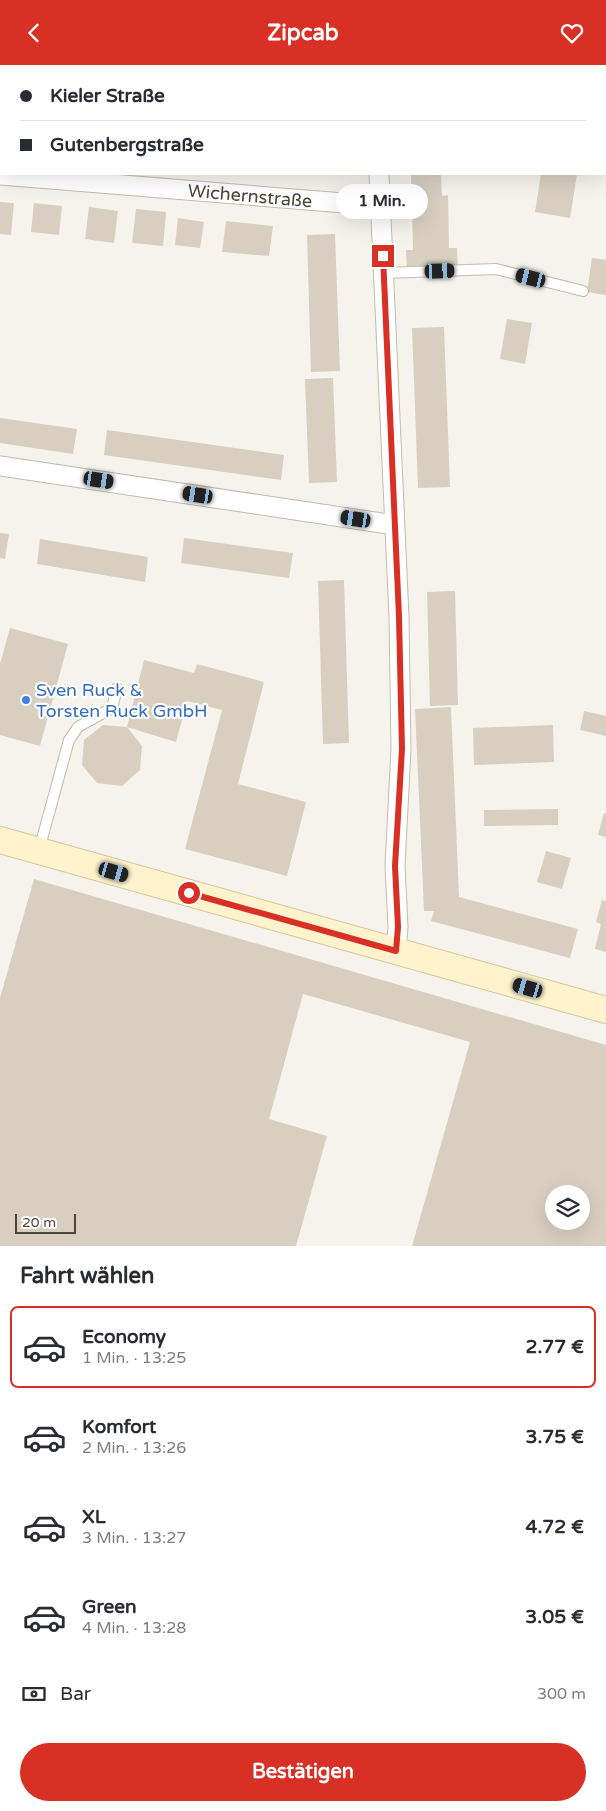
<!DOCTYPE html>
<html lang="de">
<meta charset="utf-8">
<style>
:root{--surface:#fff;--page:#f7f7f7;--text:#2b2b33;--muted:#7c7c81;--line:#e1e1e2;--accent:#d93025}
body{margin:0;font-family:"Varela Round",sans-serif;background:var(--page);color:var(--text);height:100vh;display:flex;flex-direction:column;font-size:19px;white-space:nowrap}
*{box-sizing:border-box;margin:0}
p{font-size:16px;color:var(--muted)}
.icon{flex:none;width:28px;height:28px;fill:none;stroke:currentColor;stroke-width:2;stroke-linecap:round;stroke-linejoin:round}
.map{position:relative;height:1181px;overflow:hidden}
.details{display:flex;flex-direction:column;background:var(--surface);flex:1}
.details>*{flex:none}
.top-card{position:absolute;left:0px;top:0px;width:606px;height:110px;box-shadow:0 5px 20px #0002;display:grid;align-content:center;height:110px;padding:0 20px;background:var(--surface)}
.buttons{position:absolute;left:545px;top:1120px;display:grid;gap:10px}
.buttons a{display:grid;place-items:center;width:45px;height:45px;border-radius:50%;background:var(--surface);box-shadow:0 5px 20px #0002;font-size:25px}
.scale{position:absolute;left:15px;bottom:12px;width:61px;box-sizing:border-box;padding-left:5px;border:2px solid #4b4439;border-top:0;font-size:14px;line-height:18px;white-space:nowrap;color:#4b4439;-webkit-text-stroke:4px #fff;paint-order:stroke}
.end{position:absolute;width:22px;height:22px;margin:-11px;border:6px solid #d93025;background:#fff;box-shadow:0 0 0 2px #fff}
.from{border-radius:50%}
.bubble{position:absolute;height:35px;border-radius:18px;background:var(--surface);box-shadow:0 5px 20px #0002;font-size:16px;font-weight:800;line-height:35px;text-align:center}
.car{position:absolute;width:15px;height:30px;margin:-15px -8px;border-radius:6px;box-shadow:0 0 4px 1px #0007;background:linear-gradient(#222 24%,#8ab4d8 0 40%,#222 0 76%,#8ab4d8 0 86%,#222 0)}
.top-card b{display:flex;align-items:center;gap:18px;height:48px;font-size:19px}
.top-card b+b{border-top:1px solid var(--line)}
.top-card i{width:12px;height:12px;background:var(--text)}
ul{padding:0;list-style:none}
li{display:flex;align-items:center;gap:15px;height:82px;margin:0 10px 8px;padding:0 10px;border:2px solid transparent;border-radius:8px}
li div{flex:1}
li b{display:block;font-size:19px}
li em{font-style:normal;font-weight:800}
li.selected{border-color:var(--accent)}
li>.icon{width:45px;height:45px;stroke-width:1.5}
h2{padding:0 20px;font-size:22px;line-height:60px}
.pay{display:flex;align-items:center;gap:12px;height:55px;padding:0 20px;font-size:19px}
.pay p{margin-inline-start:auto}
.button{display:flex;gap:10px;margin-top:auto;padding:10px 20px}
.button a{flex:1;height:58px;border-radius:30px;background:var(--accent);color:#fff;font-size:20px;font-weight:800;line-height:58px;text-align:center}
header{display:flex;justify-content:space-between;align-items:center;height:65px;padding:0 20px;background:var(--accent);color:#fff;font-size:22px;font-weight:800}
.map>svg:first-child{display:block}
</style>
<header><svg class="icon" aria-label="back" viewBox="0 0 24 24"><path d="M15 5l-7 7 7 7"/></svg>Zipcab<svg class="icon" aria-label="heart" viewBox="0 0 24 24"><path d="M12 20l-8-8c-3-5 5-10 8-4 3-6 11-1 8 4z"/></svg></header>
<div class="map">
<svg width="606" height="1181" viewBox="0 0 606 1181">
<rect width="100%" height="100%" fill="#f6f3ec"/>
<path fill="#d8cfc1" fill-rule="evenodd" d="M411,109H441L442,131L448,130L449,183H457L458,202L407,204L406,185H413Z
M541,109H577L570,153L535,147Z
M0,137L14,138L11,170L0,169Z
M34,138L62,141L59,170L31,167Z
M89,142L118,146L114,178L85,174Z
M136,144L166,147L163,181L132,178Z
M178,153L204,157L200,183L175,180Z
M226,156L273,161L269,191L222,187Z
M335,169L340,306L311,307L307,170Z
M592,193L606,195V230L587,227Z
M507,254L532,258L525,299L500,294Z
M444,262L450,422L418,423L412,263Z
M333,313L337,417L309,418L305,314Z
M0,353L77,364L73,389L0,378Z
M107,365L284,390L281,415L104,390Z
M0,468L9,469L5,494L0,493Z
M184,473L293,488L289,513L181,498Z
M40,474L148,492L145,517L37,499Z
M344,515L349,678L323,679L318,516Z
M455,526L458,640L430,641L427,527Z
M10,563L68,579L40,681L0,670V599Z
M144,595L194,608L197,599L264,617L238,719L306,737L287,811L185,784L222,645L187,636L176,677L127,662Z
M451,642L459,832L578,864L570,893L431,856L434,846H424L415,644Z
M584,646L606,651V671L580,665Z
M103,660L127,662L142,681L140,705L122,721L97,718L82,700L84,675Z
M553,660L554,697L474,700L473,663Z
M558,744V760L484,761V745Z
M604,748L606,749V772L598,770Z
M546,786L571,793L562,824L537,817Z
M34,814L606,980V1181H412L470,977L303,929L269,1054L327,1071L296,1181H0V933ZM554,1129H581V1156H554Z
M602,835L606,836V887L595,884L601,859L596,857Z"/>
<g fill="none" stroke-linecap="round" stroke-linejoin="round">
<defs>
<path id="lane" d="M384,208L496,204L583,226
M39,785L69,675L78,662L112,643L117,623"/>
<path id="street" d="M371,0V1
M379,109L399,552L401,684L395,801L398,862L396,886
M0,110L381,141
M0,401L395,460"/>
<path id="secondary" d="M0,775L606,945"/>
</defs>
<use href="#lane" stroke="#c2bbae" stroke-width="12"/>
<use href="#street" stroke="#c2bbae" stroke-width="21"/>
<use href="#secondary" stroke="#d6c79b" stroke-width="28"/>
<use href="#lane" stroke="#fff" stroke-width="10"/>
<use href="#street" stroke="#fff" stroke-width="19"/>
<use href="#secondary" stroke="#fff3cd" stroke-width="26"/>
</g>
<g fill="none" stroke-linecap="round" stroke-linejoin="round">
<path stroke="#d93025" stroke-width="6" d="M189,828L396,886L398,862L395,801L402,684L399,552L383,191"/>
</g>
<circle fill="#3f7fe0" stroke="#fff" stroke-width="2" cx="26" cy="635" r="5"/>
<g text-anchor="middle" stroke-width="4.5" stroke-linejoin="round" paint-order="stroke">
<g font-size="18" fill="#4b4439" stroke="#fff">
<text transform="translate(250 131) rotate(5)" y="6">Wichernstraße</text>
</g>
<g font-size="18" fill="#366cbe" stroke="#fff" text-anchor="start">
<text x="36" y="631">Sven Ruck &amp;<tspan x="36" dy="21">Torsten Ruck GmbH</tspan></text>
</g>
</g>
</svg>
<div class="buttons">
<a><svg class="icon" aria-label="layers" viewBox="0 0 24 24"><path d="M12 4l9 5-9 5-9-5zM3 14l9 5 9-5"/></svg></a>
</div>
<div class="scale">20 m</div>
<i class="end from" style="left:189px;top:828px"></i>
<i class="end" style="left:383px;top:191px"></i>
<div class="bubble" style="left:336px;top:119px;width:92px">1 Min.</div>
<i class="car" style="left:440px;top:206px;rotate:88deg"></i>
<i class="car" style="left:531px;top:213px;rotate:284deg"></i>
<i class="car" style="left:99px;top:415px;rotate:99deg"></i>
<i class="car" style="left:198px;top:430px;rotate:279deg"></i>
<i class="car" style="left:356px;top:454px;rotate:279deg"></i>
<i class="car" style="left:114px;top:807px;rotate:106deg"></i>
<i class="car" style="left:528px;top:923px;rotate:286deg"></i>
<div class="top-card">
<b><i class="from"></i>Kieler Straße</b>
<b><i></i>Gutenbergstraße</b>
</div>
</div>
<section class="details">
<h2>Fahrt wählen</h2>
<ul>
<li class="selected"><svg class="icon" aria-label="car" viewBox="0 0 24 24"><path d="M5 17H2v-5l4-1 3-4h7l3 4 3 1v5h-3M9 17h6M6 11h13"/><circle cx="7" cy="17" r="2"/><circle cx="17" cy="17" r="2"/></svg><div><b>Economy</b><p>1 Min. · 13:25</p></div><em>2.77 €</em></li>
<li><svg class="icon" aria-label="car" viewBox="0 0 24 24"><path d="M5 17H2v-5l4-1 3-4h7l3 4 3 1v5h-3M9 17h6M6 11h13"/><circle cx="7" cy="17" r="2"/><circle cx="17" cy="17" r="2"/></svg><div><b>Komfort</b><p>2 Min. · 13:26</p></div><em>3.75 €</em></li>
<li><svg class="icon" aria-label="car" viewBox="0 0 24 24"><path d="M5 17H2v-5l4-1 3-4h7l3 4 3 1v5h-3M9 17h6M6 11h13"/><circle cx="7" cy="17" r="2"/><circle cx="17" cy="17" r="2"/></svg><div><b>XL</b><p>3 Min. · 13:27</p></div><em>4.72 €</em></li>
<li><svg class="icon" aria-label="car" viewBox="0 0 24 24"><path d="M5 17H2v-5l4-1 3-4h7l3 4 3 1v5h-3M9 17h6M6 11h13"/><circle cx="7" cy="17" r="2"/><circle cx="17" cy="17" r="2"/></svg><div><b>Green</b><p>4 Min. · 13:28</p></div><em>3.05 €</em></li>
</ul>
<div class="pay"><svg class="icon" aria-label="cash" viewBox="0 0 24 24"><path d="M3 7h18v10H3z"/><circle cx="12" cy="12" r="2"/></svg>Bar<p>300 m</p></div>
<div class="button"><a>Bestätigen</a></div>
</section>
